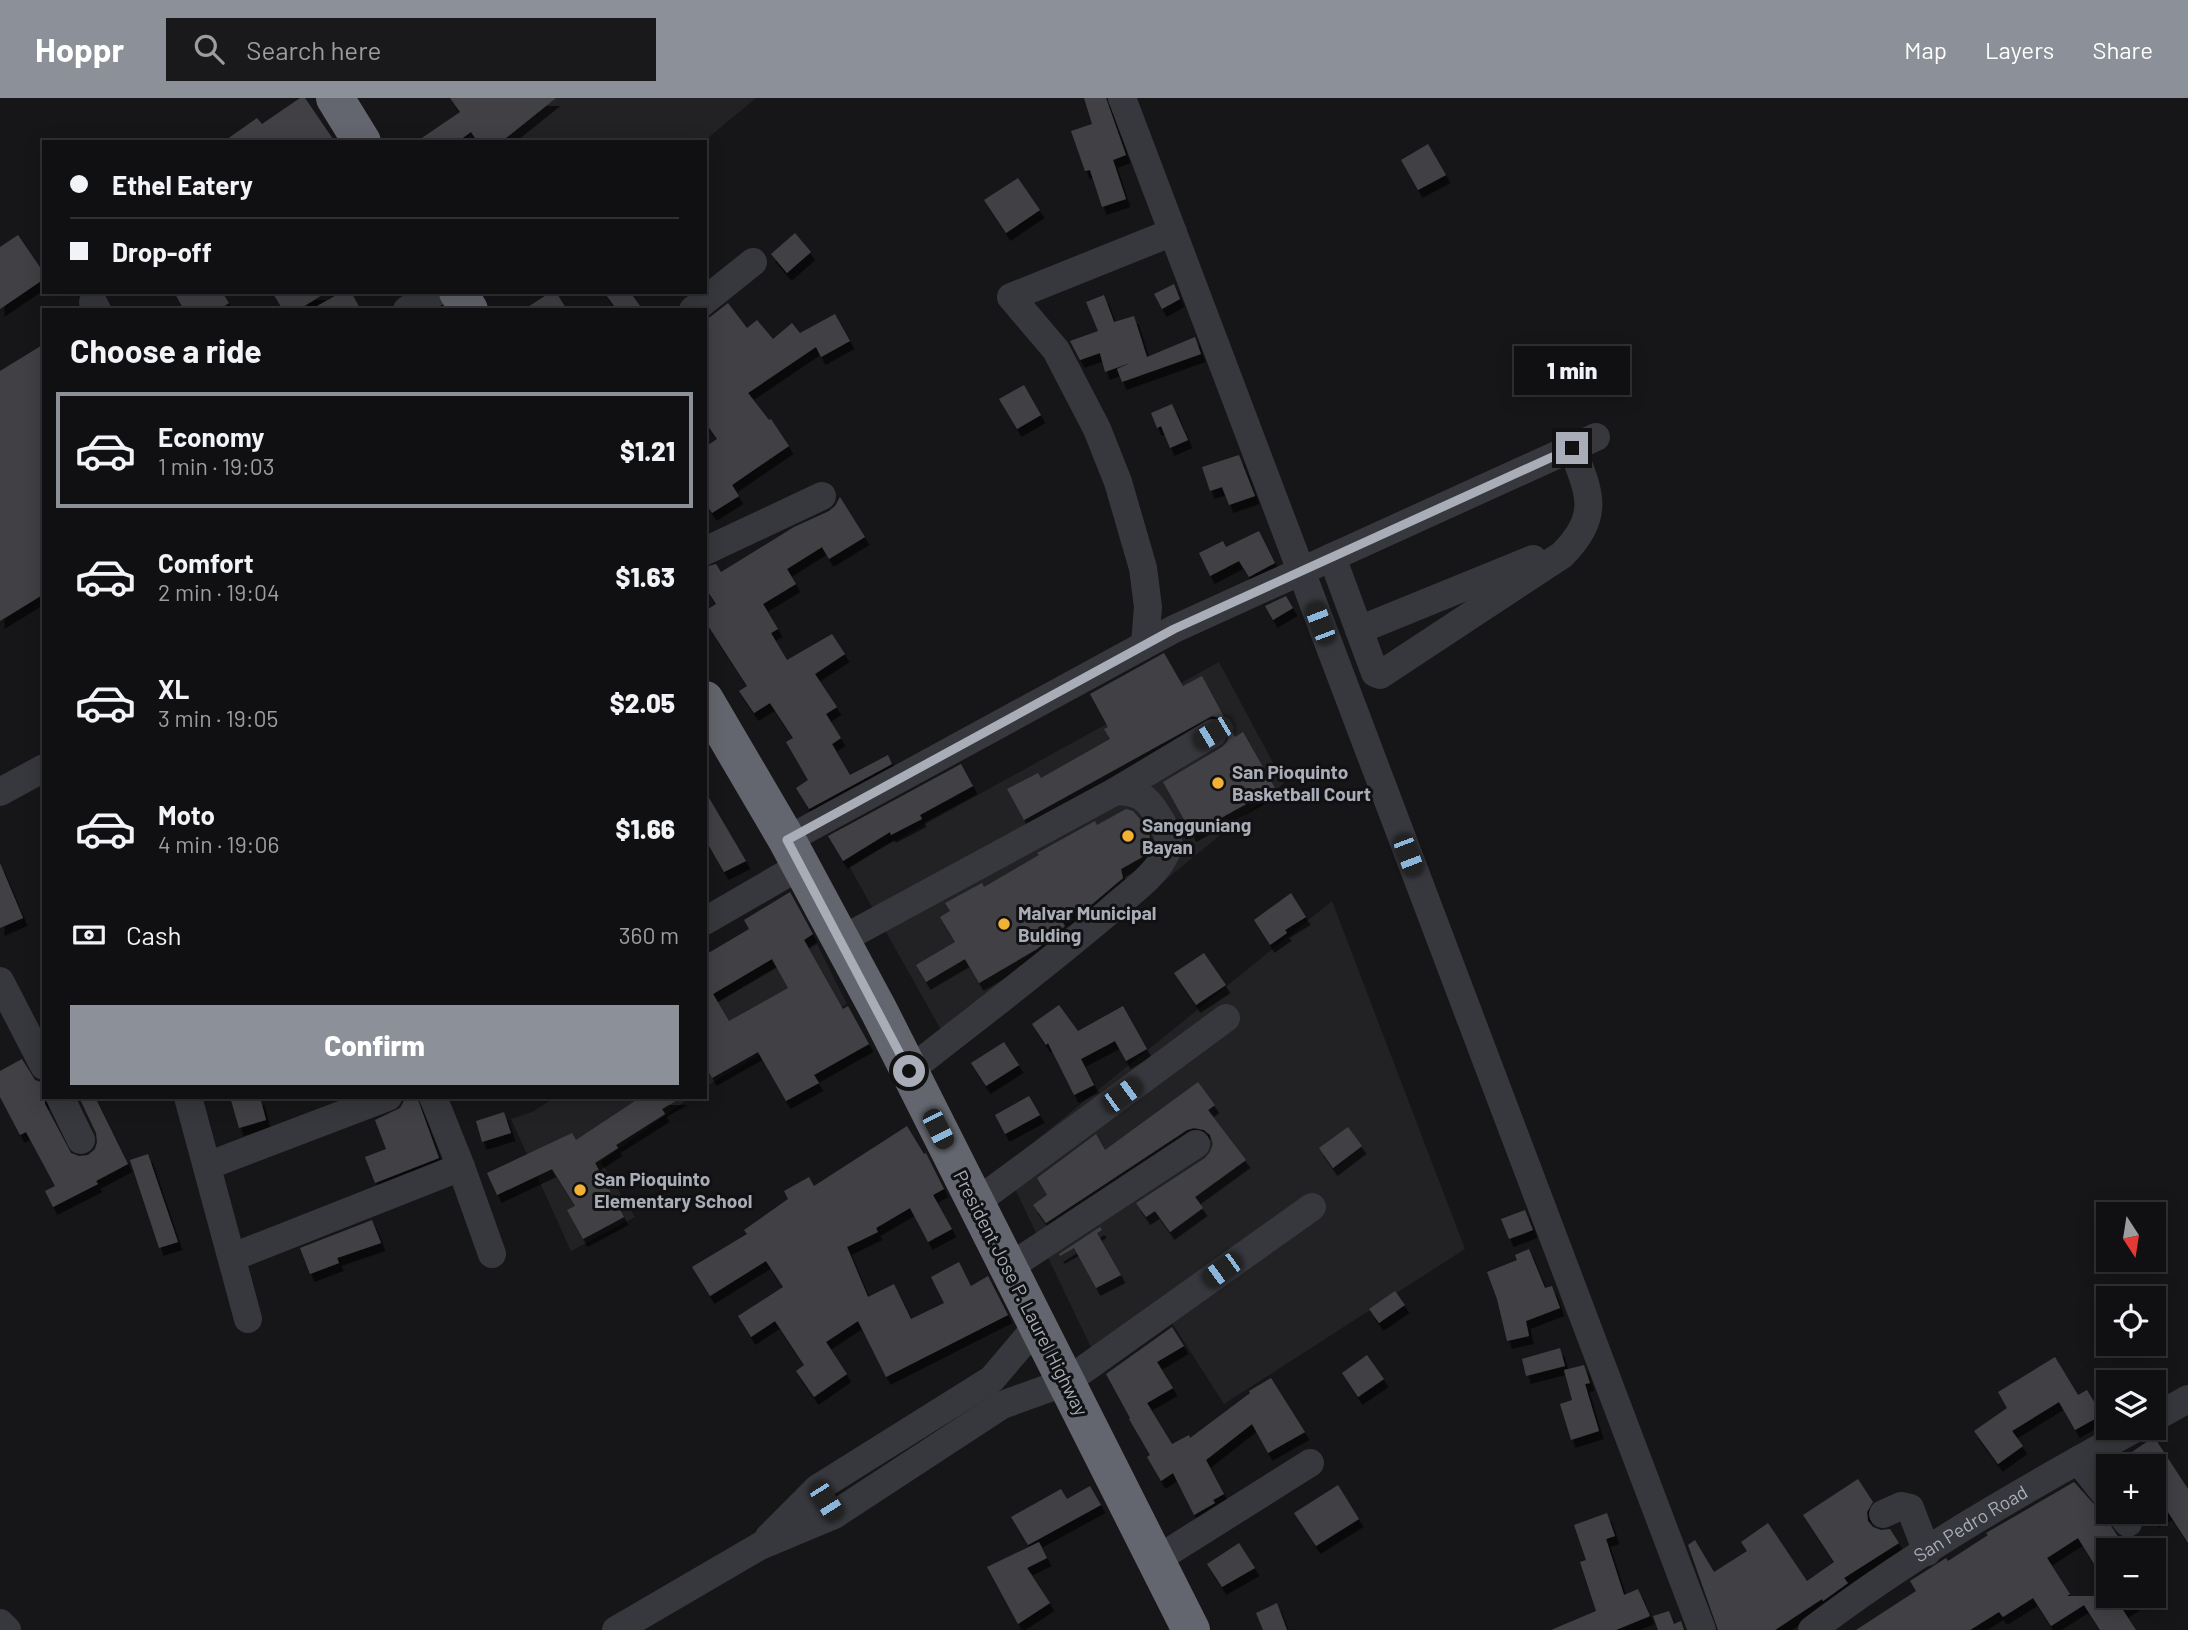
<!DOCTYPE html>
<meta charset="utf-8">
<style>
:root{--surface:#101012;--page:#19191b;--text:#f1f3f6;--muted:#9c9d9f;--line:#303032;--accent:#8c9099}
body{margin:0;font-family:Barlow,sans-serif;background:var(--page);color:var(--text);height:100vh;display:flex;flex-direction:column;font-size:26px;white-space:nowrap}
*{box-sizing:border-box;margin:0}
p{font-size:23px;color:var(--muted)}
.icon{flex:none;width:38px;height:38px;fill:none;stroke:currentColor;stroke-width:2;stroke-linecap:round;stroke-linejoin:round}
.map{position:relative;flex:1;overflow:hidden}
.side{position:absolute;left:42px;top:210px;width:665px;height:791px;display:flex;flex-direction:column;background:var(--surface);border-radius:0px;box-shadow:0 4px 18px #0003,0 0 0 2px var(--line)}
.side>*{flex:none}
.banner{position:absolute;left:42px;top:42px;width:665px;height:154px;border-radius:0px;box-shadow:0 4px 18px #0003,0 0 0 2px var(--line);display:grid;align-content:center;height:154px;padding:0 28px;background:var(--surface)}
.needle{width:46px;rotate:168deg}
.fabs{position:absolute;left:2096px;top:1104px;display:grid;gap:14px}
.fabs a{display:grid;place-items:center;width:70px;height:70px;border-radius:0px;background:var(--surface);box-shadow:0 4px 18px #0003,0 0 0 2px var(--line);font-size:35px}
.end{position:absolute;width:32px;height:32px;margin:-16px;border:9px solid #a8adb8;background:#111;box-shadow:0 0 0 4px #111}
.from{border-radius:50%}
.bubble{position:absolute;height:49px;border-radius:0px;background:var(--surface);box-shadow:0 4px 18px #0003,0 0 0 2px var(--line);font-size:23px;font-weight:800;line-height:49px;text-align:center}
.car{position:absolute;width:21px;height:42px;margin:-21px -10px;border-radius:9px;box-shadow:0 0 5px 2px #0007;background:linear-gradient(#222 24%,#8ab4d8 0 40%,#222 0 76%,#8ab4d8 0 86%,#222 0)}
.banner b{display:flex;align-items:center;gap:24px;height:66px;font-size:26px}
.banner b+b{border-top:2px solid var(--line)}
.banner i{width:18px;height:18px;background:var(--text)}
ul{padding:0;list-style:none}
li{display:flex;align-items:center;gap:21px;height:116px;margin:0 14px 10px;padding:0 14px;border:4px solid transparent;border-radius:0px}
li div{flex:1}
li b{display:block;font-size:26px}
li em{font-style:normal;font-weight:800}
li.selected{border-color:var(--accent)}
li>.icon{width:63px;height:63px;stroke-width:1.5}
h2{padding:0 28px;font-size:32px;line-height:84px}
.pay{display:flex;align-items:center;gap:18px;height:77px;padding:0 28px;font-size:26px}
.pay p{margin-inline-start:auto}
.primary-button{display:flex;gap:14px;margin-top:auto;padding:14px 28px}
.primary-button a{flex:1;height:80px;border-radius:0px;background:var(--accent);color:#fff;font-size:28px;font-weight:800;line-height:80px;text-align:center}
header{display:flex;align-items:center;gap:42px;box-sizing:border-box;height:98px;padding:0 35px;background:var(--accent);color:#fff}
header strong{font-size:33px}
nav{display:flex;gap:38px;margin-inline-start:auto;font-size:24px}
.search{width:490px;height:63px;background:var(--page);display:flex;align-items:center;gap:18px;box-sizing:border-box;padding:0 24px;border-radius:0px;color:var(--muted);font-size:26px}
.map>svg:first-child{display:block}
</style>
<header>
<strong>Hoppr</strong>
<div class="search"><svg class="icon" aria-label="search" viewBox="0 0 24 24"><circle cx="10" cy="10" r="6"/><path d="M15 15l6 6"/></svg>Search here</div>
<nav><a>Map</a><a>Layers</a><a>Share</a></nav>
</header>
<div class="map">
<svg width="2188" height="1532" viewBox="0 0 2188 1532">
<defs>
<filter id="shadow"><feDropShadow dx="4.5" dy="8" stdDeviation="0" flood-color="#0009"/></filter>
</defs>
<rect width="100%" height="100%" fill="#161618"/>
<path fill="#222225" d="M517,0H756L703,44H461Z
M1219,564L1284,685L954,955L849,768Z
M1332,803L1465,1151L1224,1306L1172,1225L1100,1268L1004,1068Z
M817,846L847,906L705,989V912Z
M556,999H691L601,1064L635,1119L571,1153L511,1021L532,1014Z"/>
<path fill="#404145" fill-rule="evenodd" filter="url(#shadow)" d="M300,0H305L335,44H223L257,20L262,26Z
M450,0H556L501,44H478L471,34L457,44H416L460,14Z
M1084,0H1106L1126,57L1113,62L1126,101L1102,109L1090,72L1085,73L1071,33L1092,26Z
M1428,46L1446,77L1418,92L1401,62Z
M1018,80L1040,112L1006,135L984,102Z
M795,135L811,154L787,175L771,156Z
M18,137L44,175V181L0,211V149Z
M1174,186L1180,201L1162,211L1154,196Z
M174,194H222L229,205L218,212H184Z
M272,194H327L298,212H283Z
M342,194H351L361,212H310Z
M551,194H556L567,212H523Z
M604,194H630L643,212H617Z
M1104,197L1114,224L1134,218L1147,259L1195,239L1201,256L1122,284L1117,271L1130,265L1105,274L1100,255L1080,262L1070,243L1098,233L1086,204Z
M728,205L747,230L757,222L773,241L792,225L800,235L835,216L850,243L821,259L816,249L748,295L769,322L771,321L789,348L732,387L739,398L712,415L705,404V349L717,341L705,324V223Z
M44,246V496L0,523V273Z
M1024,287L1041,317L1017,331L999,301Z
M1172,306L1188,342L1170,350L1161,328L1157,330L1151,315Z
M1239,357L1255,398L1229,407L1222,389L1210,393L1202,369Z
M840,399L865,439L829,461L822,449L787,471L796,486L763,506L778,531L771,535L787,562L832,536L845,556L815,576L837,609L826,616L841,640L832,646L850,677L888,657L892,666L809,711L796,690L808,682L786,644L793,640L770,605L754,615L739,593L747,588L705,523V513L716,506L705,489V469L716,466L721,474L794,429L829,413L835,408Z
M1259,433L1275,465L1249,479L1239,463L1210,478L1199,455L1223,443L1226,449Z
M1286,498L1293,510L1273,522L1265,508Z
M1164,555L1183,588L1202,578L1235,639L1243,634L1275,690L1192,736L1163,684L1222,649L1227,644L1230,635L1227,626L1220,620L1212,618L1024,722L1007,691L1038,675L1041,680L1110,641L1104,631L1108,629L1090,596Z
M961,666L973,688L920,717L922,721L891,737L890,734L843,763L828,738Z
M705,693L746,763L724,774L705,741Z
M1126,711L1133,713L1140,721L1149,735L1151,745L1146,757L1121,771L1123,780L1091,807L1061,822L1065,828L1037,851L979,885L965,861L926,884L916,867L955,844L940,819L950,813L945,805L982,785L984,789L1039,757L1037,755L1095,723L1097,727Z
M0,765L23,820L0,830Z
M790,794L813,836L804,842L843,911L848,908L869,946L814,977L819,985L786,1003L758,954L712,980L705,967V857L749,831L744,822ZM772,861L788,890L729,923L713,896Z
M1291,795L1306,819L1285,832L1287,835L1270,847L1254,822Z
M1204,855L1226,887L1196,907L1174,875Z
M1059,907L1078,933L1123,908L1147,951L1126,963L1115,943L1081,961L1094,987L1074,997L1048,945L1046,947L1032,926Z
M1004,944L1019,967L986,988L971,965Z
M22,961L35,982L44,985L45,1006L71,1055L79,1058L88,1057L95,1051L97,1044L96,1035L79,999H95L128,1066L96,1083L98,1086L53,1109L45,1093L55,1088L26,1034L20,1037L0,999V973Z
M1198,984L1215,1007L1208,1012L1246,1062L1195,1099L1203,1110L1170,1134L1155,1113L1146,1119L1136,1105L1205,1060L1210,1054L1213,1046L1210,1037L1204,1032L1194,1030L1187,1032L1046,1125L1033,1107L1047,1097L1037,1080L1096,1036L1105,1052Z
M1029,998L1040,1017L1005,1036L995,1017Z
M230,999H260L266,1022L239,1030Z
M406,999H417L439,1060L375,1085L365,1059L386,1051L375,1022L400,1010Z
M641,999H683L662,1011L665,1016L616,1047L618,1050L595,1065L624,1119L583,1141L567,1112L575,1108L552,1071L497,1097L487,1075L572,1035L576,1042Z
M504,1014L511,1035L482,1044L476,1023Z
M907,1028L924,1056L926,1055L944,1091L933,1097L952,1131L928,1144L910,1110L876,1130L878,1134L847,1149L868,1199L894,1186L911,1221L944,1205L931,1179L959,1164L971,1188L988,1178L1008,1217L886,1279L858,1223L826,1244L847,1276L814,1299L796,1273L804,1267L775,1223L751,1239L738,1218L783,1189L766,1163L710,1198L692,1169L747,1136L744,1132L788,1101L784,1093L809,1079L814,1088Z
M1348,1029L1362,1048L1333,1070L1319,1050Z
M148,1056L178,1144L159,1150L130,1062Z
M1525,1112L1533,1132L1509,1141L1501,1121Z
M372,1122L381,1145L337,1160L339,1165L310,1176L300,1150Z
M1100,1129L1102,1132L1097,1135L1121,1177L1096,1190L1074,1150L1060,1158L1059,1156Z
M1529,1151L1545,1190L1552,1188L1560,1210L1526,1223L1529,1238L1507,1243L1497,1201L1487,1174L1517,1162L1515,1157Z
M1395,1193L1405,1207L1379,1225L1369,1211Z
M1172,1229L1184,1248L1157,1264L1173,1290L1147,1305L1172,1346L1189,1337L1190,1340L1250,1295L1249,1293L1271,1280L1305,1334L1268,1355L1252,1326L1206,1362L1224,1396L1213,1402L1215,1405L1194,1417L1173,1375L1161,1383L1147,1359L1150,1357L1129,1321L1130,1320L1106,1276Z
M1560,1250L1565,1268L1526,1278L1522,1261Z
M1367,1257L1384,1281L1358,1299L1342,1275Z
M2055,1259L2078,1297L2087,1292L2102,1317L2075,1332L2059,1304L2012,1333L2023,1348L1998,1366L1974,1333L2007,1310L1998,1294Z
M1584,1267L1590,1285L1585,1286L1599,1333L1571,1342L1560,1306L1572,1302L1564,1272Z
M2154,1339L2188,1391V1445L2168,1414L2154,1422V1368H2111Z
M1858,1381L1873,1404L1867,1414L1868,1423L1873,1429L1881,1432L1890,1431L1899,1445L1844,1480L1848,1485L1823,1503L1822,1501L1775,1532H1718L1688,1447L1695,1442L1714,1474L1747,1453L1741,1444L1768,1425L1807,1483L1834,1464L1803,1417Z
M2074,1384L2103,1416L2127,1452H2109V1490L2078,1440L2047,1460L2070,1496L2067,1498H2147L2123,1512L2136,1532H2100L2084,1507L2051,1528L2033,1500L2003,1519L1999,1514L1970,1532H1856L1916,1493L1910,1483L1946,1460L1948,1463L1988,1437L1986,1435Z
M1338,1387L1359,1421L1316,1448L1294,1415Z
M1090,1388L1101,1407L1028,1447L1011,1419L1061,1391L1067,1401Z
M1607,1415L1615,1438L1606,1441L1624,1497L1638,1491L1650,1518L1616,1532H1551L1596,1513L1580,1464L1586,1462L1574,1427Z
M1039,1444L1047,1460L1027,1470L1050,1505L1018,1526L987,1469Z
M1239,1445L1255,1470L1222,1489L1207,1466Z
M1277,1505L1287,1532H1263L1256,1515Z
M1669,1513L1674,1526L1681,1523L1684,1532H1658L1653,1518Z"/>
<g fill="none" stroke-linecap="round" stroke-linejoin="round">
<g stroke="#37383d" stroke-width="28">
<path d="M1122,0L1702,1532"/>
<path d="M93,204L97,212"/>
<path d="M407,212L436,194"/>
<path d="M693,212L753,164"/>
<path d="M705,453L822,398"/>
<path d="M1332,459L1375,575L1380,577L1562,457C1601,418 1590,396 1572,350"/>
<path d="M1359,532L1533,461"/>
<path d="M1145,546L1148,509L1143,470L1118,384L1097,331L1056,252L1011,199L1173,134"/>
<path d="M0,694L44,670"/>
<path d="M787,742L1174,531L1596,339"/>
<path d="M705,823L800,768"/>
<path d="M841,842L1116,693L1213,635"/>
<path d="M0,883L44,968"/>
<path d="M909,973C977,919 1047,867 1113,810C1130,795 1155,778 1165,757C1172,743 1166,730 1158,718C1146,698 1139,694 1116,693"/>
<path d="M60,999L81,1042"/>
<path d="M188,999L248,1221"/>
<path d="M433,999L461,1069L492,1156"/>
<path d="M207,1068L388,999"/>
<path d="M975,1105L1226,920"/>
<path d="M233,1159L461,1069"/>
<path d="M1008,1170L1196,1046"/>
<path d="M2154,1320L2188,1301"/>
<path d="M2078,1362L2109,1401"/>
<path d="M2119,1414L2128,1425"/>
<path d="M1883,1416L1901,1408L1910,1410L1927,1454"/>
<path d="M769,1439L818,1390L992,1281L1037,1228"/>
<path d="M1156,1462L1310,1365"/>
<path d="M0,1525L7,1532"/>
<path d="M616,1532L760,1448L834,1417L1002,1307L1066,1284L1312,1109"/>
<path id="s1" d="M1812,1532C1913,1455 2025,1391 2136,1330"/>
</g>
<path stroke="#63666e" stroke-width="38" d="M335,0L362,44
M458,194L469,212
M705,602L787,742L879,913L1191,1532"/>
</g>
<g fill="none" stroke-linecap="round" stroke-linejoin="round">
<path stroke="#a8adb8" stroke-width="9" d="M909,973L787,742L1174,531L1572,350"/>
</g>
<g fill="#f2b134" stroke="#111113" stroke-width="2.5">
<circle cx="1218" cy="685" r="7"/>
<circle cx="1128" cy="738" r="7"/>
<circle cx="1004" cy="826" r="7"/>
<circle cx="580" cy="1092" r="7"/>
</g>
<g text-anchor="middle" stroke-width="6" stroke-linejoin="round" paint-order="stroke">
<g font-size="19" font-weight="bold" fill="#a8adb8" stroke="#111113" text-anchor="start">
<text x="1232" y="681">San Pioquinto<tspan x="1232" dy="22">Basketball Court</tspan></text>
<text x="1142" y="734">Sangguniang<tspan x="1142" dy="22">Bayan</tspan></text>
<text x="1018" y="822">Malvar Municipal<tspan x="1018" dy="22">Bulding</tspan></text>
<text x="594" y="1088">San Pioquinto<tspan x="594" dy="22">Elementary School</tspan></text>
</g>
<g font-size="19" fill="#a8adb8" stroke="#111113">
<text transform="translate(1021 1195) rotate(63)" y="7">President Jose P. Laurel Highway</text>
<text dy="7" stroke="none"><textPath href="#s1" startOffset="191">San Pedro Road</textPath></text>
</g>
</g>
</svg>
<div class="fabs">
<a><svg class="needle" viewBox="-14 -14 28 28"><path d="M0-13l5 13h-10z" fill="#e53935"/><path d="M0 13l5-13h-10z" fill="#9c9d9f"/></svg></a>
<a><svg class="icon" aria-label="locate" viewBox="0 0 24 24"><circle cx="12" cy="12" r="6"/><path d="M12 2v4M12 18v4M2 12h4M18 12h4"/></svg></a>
<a><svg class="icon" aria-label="layers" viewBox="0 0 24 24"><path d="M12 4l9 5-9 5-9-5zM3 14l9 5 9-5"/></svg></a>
<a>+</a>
<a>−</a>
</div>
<i class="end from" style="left:909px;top:973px"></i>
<i class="end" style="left:1572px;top:350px"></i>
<div class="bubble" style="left:1514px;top:248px;width:116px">1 min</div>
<i class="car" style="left:1320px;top:525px;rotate:339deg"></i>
<i class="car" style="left:1213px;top:635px;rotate:239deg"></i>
<i class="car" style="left:1408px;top:757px;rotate:159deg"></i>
<i class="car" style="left:1122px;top:997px;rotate:54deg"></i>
<i class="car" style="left:938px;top:1031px;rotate:153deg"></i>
<i class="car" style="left:1222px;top:1172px;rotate:234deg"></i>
<i class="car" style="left:826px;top:1403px;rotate:148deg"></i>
<div class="banner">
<b><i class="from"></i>Ethel Eatery</b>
<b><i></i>Drop-off</b>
</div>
<section class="side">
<h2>Choose a ride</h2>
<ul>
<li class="selected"><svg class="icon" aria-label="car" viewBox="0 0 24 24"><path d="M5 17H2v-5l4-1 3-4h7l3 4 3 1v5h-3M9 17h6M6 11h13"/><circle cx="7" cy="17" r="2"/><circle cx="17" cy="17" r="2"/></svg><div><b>Economy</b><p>1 min · 19:03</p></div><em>$1.21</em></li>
<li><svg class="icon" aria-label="car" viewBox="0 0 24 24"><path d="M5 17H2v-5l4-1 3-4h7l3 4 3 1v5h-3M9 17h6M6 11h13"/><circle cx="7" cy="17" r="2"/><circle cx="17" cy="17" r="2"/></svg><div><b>Comfort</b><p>2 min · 19:04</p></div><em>$1.63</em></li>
<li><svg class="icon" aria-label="car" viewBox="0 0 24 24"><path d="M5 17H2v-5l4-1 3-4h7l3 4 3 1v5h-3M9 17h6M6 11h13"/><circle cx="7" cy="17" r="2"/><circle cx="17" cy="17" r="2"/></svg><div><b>XL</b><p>3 min · 19:05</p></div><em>$2.05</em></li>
<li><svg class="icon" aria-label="car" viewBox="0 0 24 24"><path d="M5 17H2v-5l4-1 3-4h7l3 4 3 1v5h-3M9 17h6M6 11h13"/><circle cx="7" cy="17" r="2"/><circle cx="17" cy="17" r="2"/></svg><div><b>Moto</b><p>4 min · 19:06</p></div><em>$1.66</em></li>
</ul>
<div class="pay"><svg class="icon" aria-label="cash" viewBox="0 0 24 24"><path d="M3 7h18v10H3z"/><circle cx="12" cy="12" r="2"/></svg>Cash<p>360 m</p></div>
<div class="primary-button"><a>Confirm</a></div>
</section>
</div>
